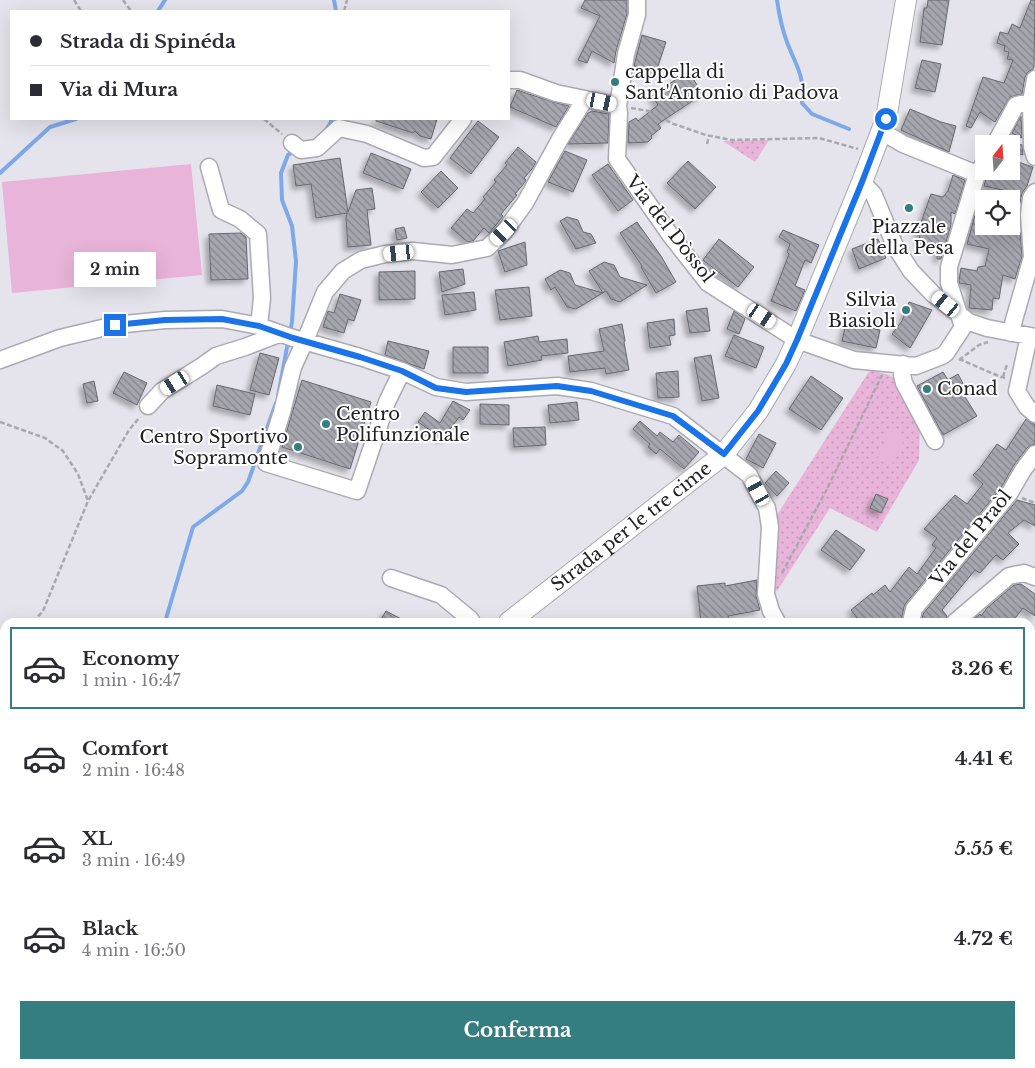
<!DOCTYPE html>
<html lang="it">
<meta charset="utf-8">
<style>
:root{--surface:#fff;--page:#f2f2f3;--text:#2b2b33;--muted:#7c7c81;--line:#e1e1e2;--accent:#347d80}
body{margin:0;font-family:"Libre Baskerville",serif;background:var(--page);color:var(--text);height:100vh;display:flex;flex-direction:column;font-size:19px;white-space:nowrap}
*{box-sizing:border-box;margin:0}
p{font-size:16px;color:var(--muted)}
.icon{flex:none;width:28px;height:28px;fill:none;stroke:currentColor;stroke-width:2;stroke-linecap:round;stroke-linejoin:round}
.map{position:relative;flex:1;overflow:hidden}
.drawer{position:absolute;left:0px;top:618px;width:1035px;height:451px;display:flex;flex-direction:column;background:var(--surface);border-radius:15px 15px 0 0;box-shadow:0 5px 20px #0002}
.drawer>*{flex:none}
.guide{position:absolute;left:10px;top:10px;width:500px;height:110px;border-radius:0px;box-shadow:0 5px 20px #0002;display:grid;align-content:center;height:110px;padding:0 20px;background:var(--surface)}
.needle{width:32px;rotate:17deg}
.fabs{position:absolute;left:975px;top:135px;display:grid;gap:10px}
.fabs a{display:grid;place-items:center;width:45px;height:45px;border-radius:0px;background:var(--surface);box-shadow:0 5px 20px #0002;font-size:25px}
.end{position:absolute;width:22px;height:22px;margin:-11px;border:6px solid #1a73e8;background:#fff;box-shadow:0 0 0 2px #fff}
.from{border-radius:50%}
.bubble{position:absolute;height:35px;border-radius:0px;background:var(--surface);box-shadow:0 5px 20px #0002;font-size:16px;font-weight:700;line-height:35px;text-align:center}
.car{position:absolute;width:15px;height:30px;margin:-15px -8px;border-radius:6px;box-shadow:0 0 4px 1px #0007;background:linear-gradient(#fff 24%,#345 0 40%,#fff 0 76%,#345 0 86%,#fff 0)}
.guide b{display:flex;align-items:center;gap:18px;height:48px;font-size:19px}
.guide b+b{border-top:1px solid var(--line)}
.guide i{width:12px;height:12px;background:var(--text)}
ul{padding:9px 0 0;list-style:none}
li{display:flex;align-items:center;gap:15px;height:82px;margin:0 10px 8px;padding:0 10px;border:2px solid transparent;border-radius:0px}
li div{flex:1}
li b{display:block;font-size:19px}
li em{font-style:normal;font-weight:700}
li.on{border-color:var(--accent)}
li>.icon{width:45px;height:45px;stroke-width:1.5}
.action{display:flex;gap:10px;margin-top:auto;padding:10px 20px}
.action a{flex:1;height:58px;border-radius:0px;background:var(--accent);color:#fff;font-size:20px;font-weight:700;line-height:58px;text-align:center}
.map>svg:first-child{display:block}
</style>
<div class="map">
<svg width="1035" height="1068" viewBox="0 0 1035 1068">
<defs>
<pattern id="grass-dots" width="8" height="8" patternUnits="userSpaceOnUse" patternTransform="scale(1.25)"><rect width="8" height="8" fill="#e8b4d9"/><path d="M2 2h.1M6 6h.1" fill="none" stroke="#c79aba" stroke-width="1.8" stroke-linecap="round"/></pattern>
<pattern id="building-back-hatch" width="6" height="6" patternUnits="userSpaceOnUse" patternTransform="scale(1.25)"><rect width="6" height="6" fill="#a5a6ae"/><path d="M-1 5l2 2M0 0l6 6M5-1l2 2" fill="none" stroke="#86878d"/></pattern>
<filter id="shadow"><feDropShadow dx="-4" dy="4" stdDeviation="2.5" flood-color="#0004"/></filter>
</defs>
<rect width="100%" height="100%" fill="#e5e3eb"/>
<path fill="url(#grass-dots)" d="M769,140L755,162L723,141Z
M870,370L889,375L898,381L920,421L919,460L877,532L830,508L777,591L771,582L775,518Z"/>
<path fill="#e8b4d9" d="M191,164L202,275L12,293L2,182Z
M890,430L905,437L891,466L877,459Z"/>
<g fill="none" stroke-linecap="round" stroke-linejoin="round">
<path stroke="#7ea9e8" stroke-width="4" d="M334,0L336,11
M777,0C779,14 782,29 787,42C796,66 805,75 802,103L812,114L849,129
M158,11L165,0
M326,130L331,122V119
M0,173L50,127L76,119
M290,332L292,322L296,261L292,226L282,200L281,173L288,155L294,151
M278,396L288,342
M165,622L193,527L242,491L248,482L276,403"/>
</g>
<path fill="url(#building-back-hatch)" stroke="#676970" filter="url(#shadow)" d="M585,0H627V14L616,51L614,63L592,51L587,63L578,60L600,16L581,8Z
M928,0H949L942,45L920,42L924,8H927Z
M1031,0H1035L1034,67L1033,69L1028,72L1025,77L1022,94L1010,97L995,122L980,112L971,128L966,126L983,77L1004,83L1013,60L1007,59L1009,52L1004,51L1005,46L997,43L1000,32L1008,34L1012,24L1020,28Z
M642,35L666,42L656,72L634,66Z
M922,60L941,64L935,92L915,88Z
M688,71L703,94L658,124L661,128L651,136L652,138L648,142L628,143L629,122L636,118L638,121L658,105L652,96Z
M517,90L553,102L569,106L556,127L510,107Z
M910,109L941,122L956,126L949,152L901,130Z
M592,111L609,114L608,143L568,144L588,113Z
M1021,116L1022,138L1012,133Z
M376,119H437L431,139L420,136L415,131L413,133L376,121Z
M478,121L499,137L471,174L450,158Z
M1011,142L1022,145L1023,155L1011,152Z
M518,147L536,162L532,169L524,178L526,180L525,182L515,194L517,195L501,214L503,216L496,225L489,233L484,228L473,241L468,242L451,228L467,209L473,213L485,199L483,197L496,182L494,180L507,165L505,163Z
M565,151L587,160L573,192L548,182Z
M371,153L411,169L403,189L363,173Z
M340,158L348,212L356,190L372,188L375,209L367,210L371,245L348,247L346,218L347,213L316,218L311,184L296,186L293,165Z
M688,161L716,187L695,209L667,183Z
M1018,162L1033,167L1027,186L1022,193L1020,203L1012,225L1011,199H1002L1007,191L984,186L986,178L991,171H1005L1011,173Z
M608,164L633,200L618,211L592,175Z
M441,171L458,188L438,208L421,192Z
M953,175L965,180L955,214L951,212V225L941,259H937L938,244L921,243L918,231L931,194L943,197L948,191Z
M975,215L984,218V226H1011L1010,228L1020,232L1022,256L1015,279L1003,275L999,299L993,298L992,310L969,308L971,285L959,283V281L961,268L977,271L978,267L985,266L989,249L967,244Z
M567,217L578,220L583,232L591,234L596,243L576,249L560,221Z
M637,222L661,256L676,282L656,293L641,267L642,266L620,233Z
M404,227L407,238L397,240L395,229Z
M783,230L819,245L811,263L805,260L795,286L805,290L796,311L771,301L789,254L787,252L790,244L779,237Z
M241,233L246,237L248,279L211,280L209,234Z
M719,239L754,267L738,287L703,260Z
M878,239L886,258L859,269L852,249Z
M525,242L527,265L505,272L498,251Z
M604,262L614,265L620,277L647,285L620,302L611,299L606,291L576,309L567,307L555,287L551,290L545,279L560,270L570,273L575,285L603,293L589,271Z
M463,269L465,284L442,292L439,272Z
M415,271V299L379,300V272Z
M529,287L532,316L500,320L495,290Z
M474,292L476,310L445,315L442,295Z
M340,294L361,300L354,321L348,319L344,333L323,327L328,311L334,313Z
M909,302L932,310L910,348L892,334L902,321Z
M707,308L710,331L690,333L686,311Z
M734,311L745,319L739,334L727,329Z
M674,319L675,335L669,336L671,345L650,348L647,323Z
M846,323L880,330L876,348L842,341Z
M622,324L625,341L624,342L629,370L606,374L605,368L570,372L568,356L604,351L599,329Z
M734,335L764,347L756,368L725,356Z
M538,336L539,342L567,339L568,353L541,356L542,360L508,366L504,342Z
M388,341L429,351L424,369L385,355Z
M453,347H488V373H453Z
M260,353L279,358L269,395L250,390Z
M711,355L719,398L702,401L694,358Z
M678,371L679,397L658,398L656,373Z
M124,372L147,383L137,405L113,393Z
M943,372L948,380L958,374L969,395L965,397L977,416L943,435L917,386Z
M811,376L843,398L821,430L789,409Z
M302,380L371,402L350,469L282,447Z
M94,381L98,401L87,403L83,384Z
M217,385L255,394L250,415L213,406Z
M453,401L470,410L463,420L459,417L443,439L418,422L425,412L440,423Z
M577,402L579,420L550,423L548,405Z
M480,404L509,405V425L480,424Z
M1026,419L1033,424H1035V444L1031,445L1027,448L1014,465L1001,488L906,603L904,607L901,622H860L851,610L872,593L873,595L885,585L890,592L909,567L917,574L936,548L932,545L937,538L924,529L955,495L967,504L983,484L973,475L980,468L997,444L1006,450Z
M640,421L657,436L660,432L673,442L679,435L699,452L684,469L660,449L656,454L648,447L650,444L633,429Z
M545,427L546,445L514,447L513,428Z
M759,434L776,443L763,468L746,459Z
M776,471L789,483L777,496L765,483Z
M876,494L888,499L881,513L870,508Z
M1017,500L1035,505V526L1024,520L1008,533L1019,544L1003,560L996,555L980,573L975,570L942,610L947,616L945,622H921L923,614Z
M836,530L865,550L850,570L821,550Z
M757,580L756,596L760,610L728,616L729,620L701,622L697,586L725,583V586Z
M1021,584L1035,594V616L1023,608L1012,622H970L980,614L981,616L987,608L1014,585Z
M386,611L407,622H379Z"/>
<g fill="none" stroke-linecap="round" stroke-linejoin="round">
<defs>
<path id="minor" d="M637,0V15L626,54L618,106L619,113L617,159L671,236L708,283L797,340L854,360L916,366L942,356L946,353L963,327L949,283V267L977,174L984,163
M509,80H520L556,93L618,106
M1031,102L1032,147L1035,157
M881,131L903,144L977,174
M292,143L301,150L317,148L339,128L367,134L424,158L433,157L463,119
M995,144L1016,105L1031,102L1035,79
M209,167L221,210L240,219L258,234L262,298L259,326
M862,182L874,195L895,246L911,271L933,294L969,322L987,328L1035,337
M1011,333L1014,320L1032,257L1029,215L1031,198L1035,192
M1029,336L1017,391L1027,407L1035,414
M0,360L60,338L115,325L165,320L222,319L259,326L293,338L360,357L402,371L436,387L466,392L557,386L591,391L673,416L749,475L767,508L770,527L766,594L771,611L777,622
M903,364L902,375L904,383L935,441
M402,371L387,402L357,491L266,463L282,412L293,367L305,341L325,292L343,271L361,260L385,254L413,251L452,255L487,248L504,232L525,203L560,139L585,99
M148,406L162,391L202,366L216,356L245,347L279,334
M391,578L441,595L470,619L472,622
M911,622L914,609L1009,494L1023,470L1035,454
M955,622L1009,576L1024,573L1035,577
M666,1064L672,1068
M141,1068V1064
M748,1068L751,1064"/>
<g id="major">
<path id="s1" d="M509,622L723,455L758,411L786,364L797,340L862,182L886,119L906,0"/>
<path d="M622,1064L626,1068"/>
</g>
</defs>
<use href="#minor" stroke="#aba9b1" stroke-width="19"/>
<use href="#major" stroke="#aba9b1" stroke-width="22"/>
<path stroke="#aaa8af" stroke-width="2.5" stroke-dasharray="5 2.5" stroke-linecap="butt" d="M74,0L81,11
M123,0L131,11
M344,11L347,0
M631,108L654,112L671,123L706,135L731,140L819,138L858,149
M264,119L282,134
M707,144L709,136
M986,189L1017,195
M959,359L1001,377H1003L1006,379
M959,360L979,345L988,342
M1003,377L1007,364
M0,422L45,438L63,451L78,474L88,501
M1022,498L1035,503
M782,573L827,489L882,375
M33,622L43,611L88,501L129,430L140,417
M0,665L5,659"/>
<use href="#minor" stroke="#fff" stroke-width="16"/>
<use href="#major" stroke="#fff" stroke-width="20"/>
</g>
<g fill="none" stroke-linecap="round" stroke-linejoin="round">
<path stroke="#1a73e8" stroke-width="6" d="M115,325L165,320L222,319L259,326L293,338L360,357L402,371L436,388L466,392L557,386L591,391L673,416L724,454L758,411L786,364L797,340L862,182L886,119"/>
</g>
<g fill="#347d80" stroke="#fff" stroke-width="2">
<circle cx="615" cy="82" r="5"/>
<circle cx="909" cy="208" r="5"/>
<circle cx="906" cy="310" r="5"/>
<circle cx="927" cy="389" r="5"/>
<circle cx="326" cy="424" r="5"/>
<circle cx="298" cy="447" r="5"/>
</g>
<g text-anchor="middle" stroke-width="4" stroke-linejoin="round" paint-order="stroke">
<g font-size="18" fill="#212023" stroke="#fff" text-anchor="start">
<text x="625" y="78">cappella di<tspan x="625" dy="21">Sant'Antonio di Padova</tspan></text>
<text x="909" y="233" text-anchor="middle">Piazzale<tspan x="909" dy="21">della Pesa</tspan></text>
<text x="896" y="306" text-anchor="end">Silvia<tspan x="896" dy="21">Biasioli</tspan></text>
<text x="937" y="395">Conad</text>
<text x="336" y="420">Centro<tspan x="336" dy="21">Polifunzionale</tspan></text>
<text x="288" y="443" text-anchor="end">Centro Sportivo<tspan x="288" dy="21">Sopramonte</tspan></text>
</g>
<g font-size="18" fill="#212023" stroke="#fff">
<text transform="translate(670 229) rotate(52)" y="6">Via del Dòssol</text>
<text dy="6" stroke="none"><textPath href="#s1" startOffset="155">Strada per le tre cime</textPath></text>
<text transform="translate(971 538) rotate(-51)" y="6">Via del Praòl</text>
</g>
</g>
</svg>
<div class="fabs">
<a><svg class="needle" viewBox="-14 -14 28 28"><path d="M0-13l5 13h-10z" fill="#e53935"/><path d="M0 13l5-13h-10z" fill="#7c7c81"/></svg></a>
<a><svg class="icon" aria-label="locate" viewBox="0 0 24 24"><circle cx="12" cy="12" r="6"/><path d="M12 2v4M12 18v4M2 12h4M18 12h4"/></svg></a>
</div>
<i class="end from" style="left:886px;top:119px"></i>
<i class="end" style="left:115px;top:325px"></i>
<div class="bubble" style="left:74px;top:252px;width:82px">2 min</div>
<i class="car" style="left:602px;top:102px;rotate:102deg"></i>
<i class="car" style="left:504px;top:232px;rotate:225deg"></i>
<i class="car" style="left:399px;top:253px;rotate:264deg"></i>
<i class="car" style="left:946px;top:304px;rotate:309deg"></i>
<i class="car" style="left:762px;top:316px;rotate:124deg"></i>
<i class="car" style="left:175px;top:383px;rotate:238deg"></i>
<i class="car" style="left:758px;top:491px;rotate:331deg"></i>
<div class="guide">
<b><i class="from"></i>Strada di Spinéda</b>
<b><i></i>Via di Mura</b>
</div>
<section class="drawer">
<ul>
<li class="on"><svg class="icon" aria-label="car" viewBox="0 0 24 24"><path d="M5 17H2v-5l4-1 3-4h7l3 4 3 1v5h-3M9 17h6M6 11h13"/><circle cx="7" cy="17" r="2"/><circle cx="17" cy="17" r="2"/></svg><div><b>Economy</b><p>1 min · 16:47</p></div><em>3.26 €</em></li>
<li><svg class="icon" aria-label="car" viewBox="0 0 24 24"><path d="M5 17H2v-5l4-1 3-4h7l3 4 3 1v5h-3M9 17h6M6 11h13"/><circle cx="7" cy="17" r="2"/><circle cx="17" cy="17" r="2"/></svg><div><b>Comfort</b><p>2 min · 16:48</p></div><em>4.41 €</em></li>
<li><svg class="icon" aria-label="car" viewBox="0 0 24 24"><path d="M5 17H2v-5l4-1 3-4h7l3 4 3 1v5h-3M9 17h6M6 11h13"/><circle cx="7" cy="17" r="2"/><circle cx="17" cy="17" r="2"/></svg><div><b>XL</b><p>3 min · 16:49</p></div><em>5.55 €</em></li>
<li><svg class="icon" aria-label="car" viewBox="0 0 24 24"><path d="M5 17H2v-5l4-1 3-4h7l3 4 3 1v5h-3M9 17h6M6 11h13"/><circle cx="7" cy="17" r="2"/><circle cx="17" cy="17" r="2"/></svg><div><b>Black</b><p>4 min · 16:50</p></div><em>4.72 €</em></li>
</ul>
<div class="action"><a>Conferma</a></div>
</section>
</div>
